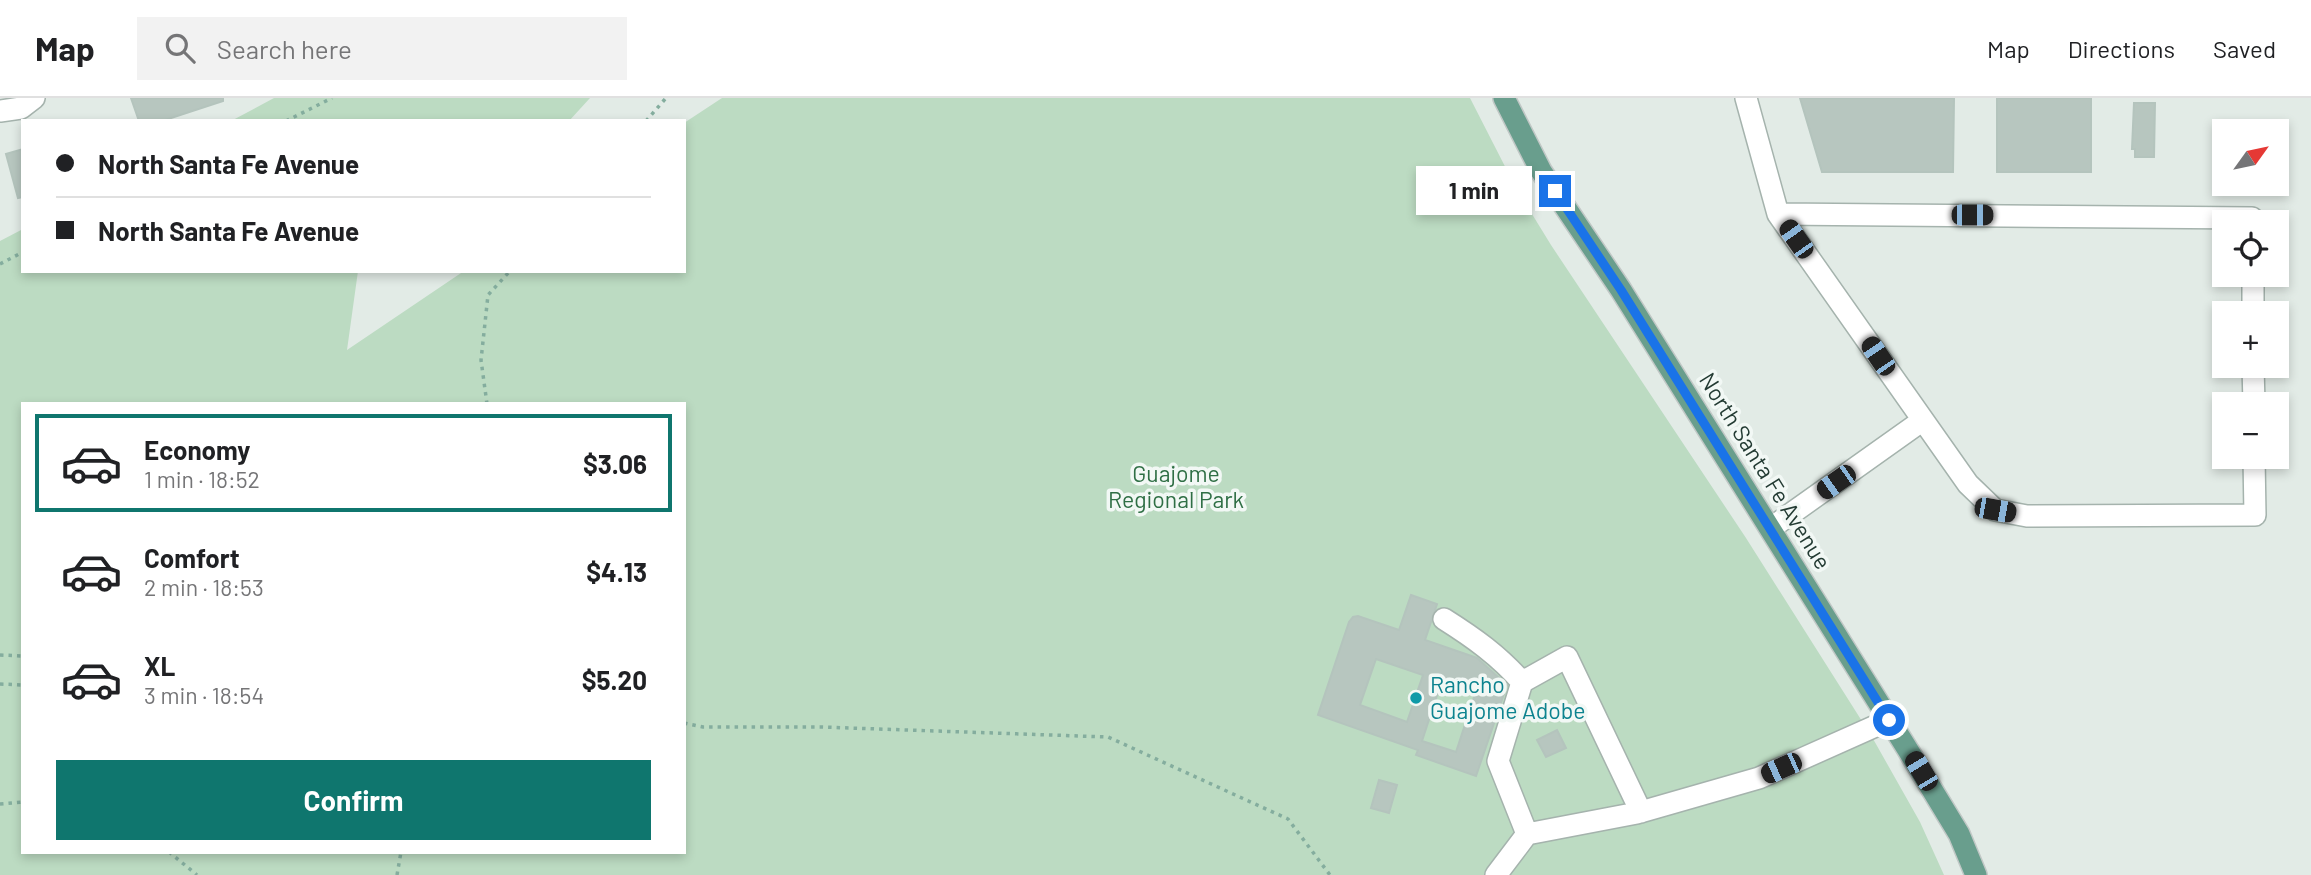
<!DOCTYPE html>
<meta charset="utf-8">
<style>
:root{--surface:#fff;--page:#f2f2f2;--text:#202124;--muted:#757577;--line:#e0e0e0;--accent:#0f766e}
body{margin:0;font-family:Barlow,sans-serif;background:var(--page);color:var(--text);height:100vh;display:flex;flex-direction:column;font-size:26px;white-space:nowrap}
*{box-sizing:border-box;margin:0}
p{font-size:23px;color:var(--muted)}
.icon{flex:none;width:38px;height:38px;fill:none;stroke:currentColor;stroke-width:2;stroke-linecap:round;stroke-linejoin:round}
.map{position:relative;flex:1;overflow:hidden}
.panel{position:absolute;left:21px;top:304px;width:665px;height:452px;display:flex;flex-direction:column;background:var(--surface);border-radius:0px;box-shadow:0 4px 10px #0003}
.panel>*{flex:none}
.top-card{position:absolute;left:21px;top:21px;width:665px;height:154px;border-radius:0px;box-shadow:0 4px 10px #0003;display:grid;align-content:center;height:154px;padding:0 35px;background:var(--surface)}
.needle{width:46px;rotate:57deg}
.buttons{position:absolute;left:2212px;top:21px;display:grid;gap:14px}
.buttons a{display:grid;place-items:center;width:77px;height:77px;border-radius:0px;background:var(--surface);box-shadow:0 4px 10px #0003;font-size:35px}
.end{position:absolute;width:32px;height:32px;margin:-16px;border:9px solid #1a73e8;background:#fff;box-shadow:0 0 0 4px #fff}
.from{border-radius:50%}
.bubble{position:absolute;height:49px;border-radius:0px;background:var(--surface);box-shadow:0 4px 10px #0003;font-size:23px;font-weight:700;line-height:49px;text-align:center}
.car{position:absolute;width:21px;height:42px;margin:-21px -10px;border-radius:9px;box-shadow:0 0 5px 2px #0007;background:linear-gradient(#222 24%,#8ab4d8 0 40%,#222 0 76%,#8ab4d8 0 86%,#222 0)}
.top-card b{display:flex;align-items:center;gap:24px;height:66px;font-size:26px}
.top-card b+b{border-top:2px solid var(--line)}
.top-card i{width:18px;height:18px;background:var(--text)}
ul{padding:12px 0 0;list-style:none}
li{display:flex;align-items:center;gap:21px;height:98px;margin:0 14px 10px;padding:0 21px;border:4px solid transparent;border-radius:0px}
li div{flex:1}
li b{display:block;font-size:26px}
li em{font-style:normal;font-weight:700}
li.current{border-color:var(--accent)}
li>.icon{width:63px;height:63px;stroke-width:1.5}
.action{display:flex;gap:14px;margin-top:auto;padding:14px 35px}
.action a{flex:1;height:80px;border-radius:0px;background:var(--accent);color:#fff;font-size:28px;font-weight:700;line-height:80px;text-align:center}
header{display:flex;align-items:center;gap:42px;box-sizing:border-box;height:98px;padding:0 35px;background:var(--surface);border-bottom:2px solid var(--line)}
header strong{font-size:33px}
nav{display:flex;gap:38px;margin-inline-start:auto;font-size:24px}
.search{width:490px;height:63px;background:var(--page);display:flex;align-items:center;gap:18px;box-sizing:border-box;padding:0 24px;border-radius:0px;color:var(--muted);font-size:26px}
.map>svg:first-child{display:block}
</style>
<header>
<strong>Map</strong>
<div class="search"><svg class="icon" aria-label="search" viewBox="0 0 24 24"><circle cx="10" cy="10" r="6"/><path d="M15 15l6 6"/></svg>Search here</div>
<nav><a>Map</a><a>Directions</a><a>Saved</a></nav>
</header>
<div class="map">
<svg width="2311" height="777" viewBox="0 0 2311 777">
<rect width="100%" height="100%" fill="#e2ebe6"/>
<path fill="#bcdbc2" fill-rule="evenodd" d="M274,0H590L569,23H231Z
M722,0H1470L1516,90L1551,147L1746,440L1872,639L1920,724L1944,777H0V143L23,131V173H358L347,252L464,173H684V25ZM23,306H684V754H23Z"/>
<path fill="#b7c6bf" stroke="#b4c4bd" stroke-width="2" fill-rule="evenodd" d="M131,0H223V3L162,23H139Z
M1800,0H1954L1953,74H1822Z
M1997,0H2091V74H1997Z
M2134,5H2155L2154,59H2135V51H2132Z
M23,51V99L18,100L6,56Z
M1411,497L1437,506L1425,542L1477,560L1507,587L1476,678L1416,657L1418,652L1318,617L1349,524L1353,519L1358,518L1399,532ZM1376,561L1423,577L1407,624L1360,607ZM1442,582L1476,593L1456,654L1422,643Z
M1557,632L1566,650L1546,659L1537,642Z
M1379,682L1397,687L1389,715L1371,710Z"/>
<g fill="none" stroke-linecap="round" stroke-linejoin="round">
<defs>
<path id="minor" d="M1746,0L1778,116
M0,13L21,10L34,0
M2252,124V120L1778,116L1968,386L1995,412L2027,418L2255,417L2254,359
M2253,177V215
M2253,268L2254,306
M1771,430L1923,322
M1444,521C1474,540 1498,557 1522,584
M1527,736L1498,663L1522,584L1567,559L1641,714
M1496,777L1527,736L1637,715L1759,680L1889,622"/>
<path id="major" d="M1504,0L1541,73L1621,192L1908,652L1959,736L1976,777"/>
</defs>
<use href="#minor" stroke="#a5b3ad" stroke-width="24"/>
<use href="#major" stroke="#c1c8c6" stroke-width="24"/>
<path stroke="#84ad9e" stroke-width="3.5" stroke-dasharray="3.5 5" stroke-linecap="butt" d="M286,23L332,0
M646,23L666,0
M0,166L23,154
M487,306L481,262L488,197L510,173
M0,557L23,558
M0,586L23,587
M684,625L703,629H821L1108,639L1288,721L1330,777
M0,706L23,704
M169,754L197,777
M397,777L401,754"/>
<use href="#minor" stroke="#fff" stroke-width="21"/>
<use href="#major" stroke="#699e8d" stroke-width="21"/>
</g>
<g fill="none" stroke-linecap="round" stroke-linejoin="round">
<path stroke="#1a73e8" stroke-width="9" d="M1555,93L1621,192L1889,622"/>
</g>
<circle fill="#0f9aa8" stroke="#f2f8f5" stroke-width="2.5" cx="1416" cy="600" r="7"/>
<g text-anchor="middle" stroke-width="7" stroke-linejoin="round" paint-order="stroke">
<g font-size="23" fill="#233b33" stroke="#f2f8f5">
<text transform="translate(1765 373) rotate(58)" y="8">North Santa Fe Avenue</text>
</g>
<g font-size="23" fill="#2f6f45" stroke="#f2f8f5">
<text x="1176" y="384">Guajome<tspan x="1176" dy="26">Regional Park</tspan></text>
</g>
<g font-size="23" fill="#0d838f" stroke="#f2f8f5" text-anchor="start">
<text x="1430" y="595">Rancho<tspan x="1430" dy="26">Guajome Adobe</tspan></text>
</g>
</g>
</svg>
<div class="buttons">
<a><svg class="needle" viewBox="-14 -14 28 28"><path d="M0-13l5 13h-10z" fill="#e53935"/><path d="M0 13l5-13h-10z" fill="#757577"/></svg></a>
<a><svg class="icon" aria-label="locate" viewBox="0 0 24 24"><circle cx="12" cy="12" r="6"/><path d="M12 2v4M12 18v4M2 12h4M18 12h4"/></svg></a>
<a>+</a>
<a>−</a>
</div>
<i class="end from" style="left:1889px;top:622px"></i>
<i class="end" style="left:1555px;top:93px"></i>
<div class="bubble" style="left:1416px;top:68px;width:116px">1 min</div>
<i class="car" style="left:1972px;top:117px;rotate:90deg"></i>
<i class="car" style="left:1796px;top:141px;rotate:325deg"></i>
<i class="car" style="left:1878px;top:258px;rotate:326deg"></i>
<i class="car" style="left:1836px;top:384px;rotate:235deg"></i>
<i class="car" style="left:1995px;top:412px;rotate:100deg"></i>
<i class="car" style="left:1781px;top:670px;rotate:246deg"></i>
<i class="car" style="left:1921px;top:673px;rotate:329deg"></i>
<div class="top-card">
<b><i class="from"></i>North Santa Fe Avenue</b>
<b><i></i>North Santa Fe Avenue</b>
</div>
<section class="panel">
<ul>
<li class="current"><svg class="icon" aria-label="car" viewBox="0 0 24 24"><path d="M5 17H2v-5l4-1 3-4h7l3 4 3 1v5h-3M9 17h6M6 11h13"/><circle cx="7" cy="17" r="2"/><circle cx="17" cy="17" r="2"/></svg><div><b>Economy</b><p>1 min · 18:52</p></div><em>$3.06</em></li>
<li><svg class="icon" aria-label="car" viewBox="0 0 24 24"><path d="M5 17H2v-5l4-1 3-4h7l3 4 3 1v5h-3M9 17h6M6 11h13"/><circle cx="7" cy="17" r="2"/><circle cx="17" cy="17" r="2"/></svg><div><b>Comfort</b><p>2 min · 18:53</p></div><em>$4.13</em></li>
<li><svg class="icon" aria-label="car" viewBox="0 0 24 24"><path d="M5 17H2v-5l4-1 3-4h7l3 4 3 1v5h-3M9 17h6M6 11h13"/><circle cx="7" cy="17" r="2"/><circle cx="17" cy="17" r="2"/></svg><div><b>XL</b><p>3 min · 18:54</p></div><em>$5.20</em></li>
</ul>
<div class="action"><a>Confirm</a></div>
</section>
</div>
